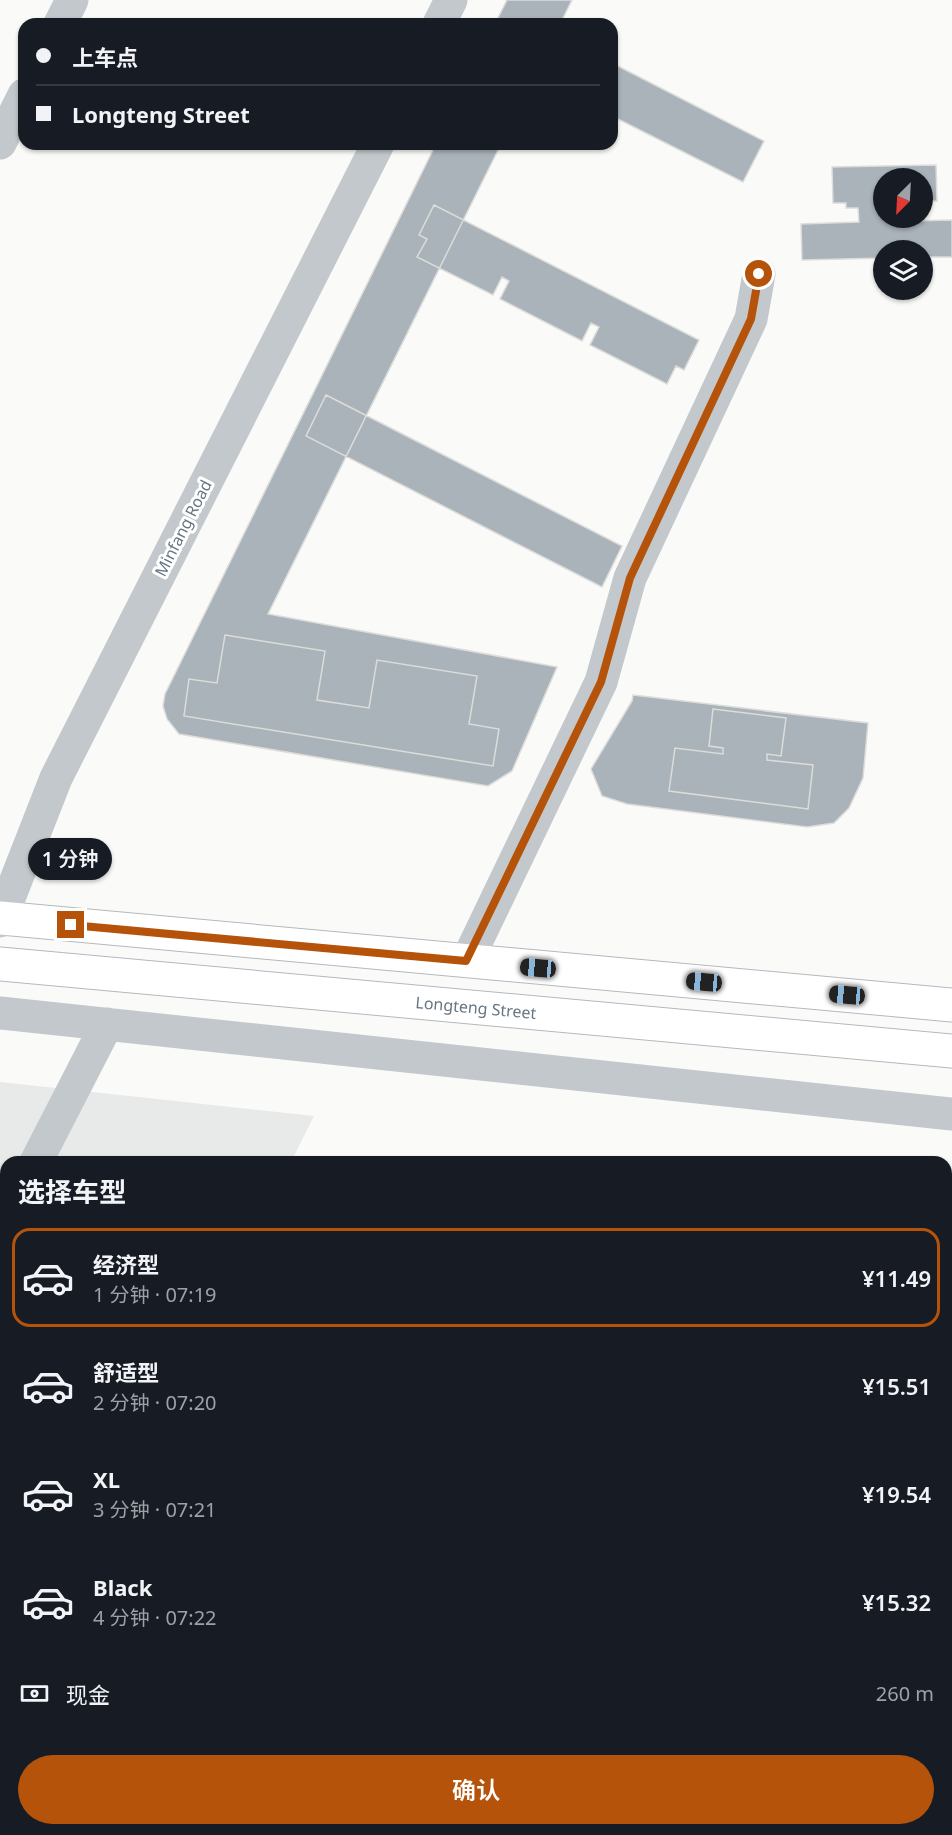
<!DOCTYPE html>
<html lang="zh">
<meta charset="utf-8">
<style>
:root{--surface:#171b24;--page:#20242c;--text:#f1f3f6;--muted:#9ea1a6;--line:#363941;--accent:#b45309}
body{margin:0;font-family:"Noto Sans","Noto Sans SC",sans-serif;background:var(--page);color:var(--text);height:100vh;display:flex;flex-direction:column;font-size:22px;white-space:nowrap}
*{box-sizing:border-box;margin:0}
p{font-size:20px;color:var(--muted)}
.icon{flex:none;width:33px;height:33px;fill:none;stroke:currentColor;stroke-width:2;stroke-linecap:round;stroke-linejoin:round}
.map{position:relative;flex:1;overflow:hidden}
.side{position:absolute;left:0px;top:1156px;width:952px;height:680px;display:flex;flex-direction:column;background:var(--surface);border-radius:18px 18px 0 0;box-shadow:0 2px 4px #0004}
.side>*{flex:none}
.banner{position:absolute;left:18px;top:18px;width:600px;height:132px;border-radius:18px;box-shadow:0 2px 4px #0004;display:grid;align-content:center;height:132px;padding:0 18px;background:var(--surface)}
.needle{width:39px;rotate:204deg}
.buttons{position:absolute;left:873px;top:168px;display:grid;gap:12px}
.buttons a{display:grid;place-items:center;width:60px;height:60px;border-radius:50%;background:var(--surface);box-shadow:0 2px 4px #0004;font-size:30px}
.end{position:absolute;width:27px;height:27px;margin:-14px;border:8px solid #b45309;background:#fff;box-shadow:0 0 0 3px #fff}
.from{border-radius:50%}
.bubble{position:absolute;height:42px;border-radius:21px;background:var(--surface);box-shadow:0 2px 4px #0004;font-size:20px;font-weight:600;line-height:42px;text-align:center}
.car{position:absolute;width:18px;height:36px;margin:-18px -9px;border-radius:8px;box-shadow:0 0 4px 2px #0007;background:linear-gradient(#222 24%,#8ab4d8 0 40%,#222 0 76%,#8ab4d8 0 86%,#222 0)}
.banner b{display:flex;align-items:center;gap:21px;height:57px;font-size:22px}
.banner b+b{border-top:2px solid var(--line)}
.banner i{width:15px;height:15px;background:var(--text)}
ul{padding:0;list-style:none}
li{display:flex;align-items:center;gap:18px;height:99px;margin:0 12px 9px;padding:0 6px;border:3px solid transparent;border-radius:18px}
li div{flex:1}
li b{display:block;font-size:22px}
li em{font-style:normal;font-weight:600}
li.selected{border-color:var(--accent)}
li>.icon{width:54px;height:54px;stroke-width:1.5}
h2{padding:0 18px;font-size:27px;line-height:72px}
.pay{display:flex;align-items:center;gap:15px;height:66px;padding:0 18px;font-size:22px}
.pay p{margin-inline-start:auto}
.cta{display:flex;gap:12px;margin-top:auto;padding:12px 18px}
.cta a{flex:1;height:69px;border-radius:36px;background:var(--accent);color:#fff;font-size:24px;font-weight:600;line-height:69px;text-align:center}
.map>svg:first-child{display:block}
</style>
<div class="map">
<svg width="952" height="1835" viewBox="0 0 952 1835">
<rect width="100%" height="100%" fill="#fafaf8"/>
<path fill="#e8e9e9" d="M0,1082L314,1116L291,1162H6V1381L0,1378Z"/>
<path fill="#aab3b9" stroke="#dcdcda" stroke-width="1.5" d="M507,0H572L560,24H495Z
M612,63L764,141L743,182L612,116Z
M436,144H501L268,614L557,667L512,771L488,786L179,734L167,719L163,706L165,694Z
M936,165L937,201H922V178H884V218H910V221L952,220V257H922V250H884V258L802,260L801,224L859,222L858,208H846V203H833L832,167Z
M434,205L699,340L684,370L676,366L667,384L590,345L599,327L591,323L582,341L500,299L509,281L502,277L493,295L417,257L427,239L419,235Z
M326,395L622,546L602,587L306,436Z
M225,635L325,651L317,700L369,708L377,660L477,676L469,724L499,729L493,766L184,716L189,679L217,683Z
M633,695L868,723L863,778L849,808L834,823L807,827L627,804L602,796L591,769L632,701Z
M713,709L786,718L781,756L767,754V760L813,765L808,809L669,791L675,748L723,754V748L709,746Z
M0,1260L6,1263V1290L0,1287Z
M0,1428L6,1431V1480L0,1477Z
M0,1544L6,1546V1574L1,1586Z
M0,1711L6,1714V1764L0,1761Z
M0,1807L6,1809V1830H50L61,1835H0Z
M147,1830H192L189,1835H157Z"/>
<g fill="none" stroke-linecap="round" stroke-linejoin="round">
<defs>
<g id="highway">
<path d="M0,918L952,1005"/>
<path id="s1" d="M0,964L952,1051"/>
</g>
</defs>
<use href="#highway" stroke="#b4b9bd" stroke-width="35"/>
<path stroke="#c3c8cc" stroke-width="33" d="M60,24L72,0
M439,24L451,0
M0,143L24,95
M0,921L56,778L378,144
M467,961L601,682L630,578L751,319L759,274
M0,1013L952,1114
M36,1162L107,1024
M0,1613L6,1600
M208,1835L211,1830
M502,1835L504,1830"/>
<use href="#highway" stroke="#fff" stroke-width="33"/>
</g>
<g fill="none" stroke-linecap="round" stroke-linejoin="round">
<path stroke="#b45309" stroke-width="8" d="M71,925L466,961L601,682L630,578L751,319L759,274"/>
</g>
<g text-anchor="middle" stroke-width="6" stroke-linejoin="round" paint-order="stroke">
<g font-size="16" fill="#657683" stroke="#fff">
<text transform="translate(183 528) rotate(-63)" y="6">Minfang Road</text>
<text dy="6" stroke="none"><textPath href="#s1" startOffset="478">Longteng Street</textPath></text>
</g>
</g>
</svg>
<div class="buttons">
<a><svg class="needle" viewBox="-14 -14 28 28"><path d="M0-13l5 13h-10z" fill="#e53935"/><path d="M0 13l5-13h-10z" fill="#9ea1a6"/></svg></a>
<a><svg class="icon" aria-label="layers" viewBox="0 0 24 24"><path d="M12 4l9 5-9 5-9-5zM3 14l9 5 9-5"/></svg></a>
</div>
<i class="end from" style="left:759px;top:274px"></i>
<i class="end" style="left:71px;top:925px"></i>
<div class="bubble" style="left:28px;top:838px;width:84px">1 分钟</div>
<i class="car" style="left:538px;top:968px;rotate:275deg"></i>
<i class="car" style="left:704px;top:982px;rotate:275deg"></i>
<i class="car" style="left:847px;top:995px;rotate:275deg"></i>
<div class="banner">
<b><i class="from"></i>上车点</b>
<b><i></i>Longteng Street</b>
</div>
<section class="side">
<h2>选择车型</h2>
<ul>
<li class="selected"><svg class="icon" aria-label="car" viewBox="0 0 24 24"><path d="M5 17H2v-5l4-1 3-4h7l3 4 3 1v5h-3M9 17h6M6 11h13"/><circle cx="7" cy="17" r="2"/><circle cx="17" cy="17" r="2"/></svg><div><b>经济型</b><p>1 分钟 · 07:19</p></div><em>¥11.49</em></li>
<li><svg class="icon" aria-label="car" viewBox="0 0 24 24"><path d="M5 17H2v-5l4-1 3-4h7l3 4 3 1v5h-3M9 17h6M6 11h13"/><circle cx="7" cy="17" r="2"/><circle cx="17" cy="17" r="2"/></svg><div><b>舒适型</b><p>2 分钟 · 07:20</p></div><em>¥15.51</em></li>
<li><svg class="icon" aria-label="car" viewBox="0 0 24 24"><path d="M5 17H2v-5l4-1 3-4h7l3 4 3 1v5h-3M9 17h6M6 11h13"/><circle cx="7" cy="17" r="2"/><circle cx="17" cy="17" r="2"/></svg><div><b>XL</b><p>3 分钟 · 07:21</p></div><em>¥19.54</em></li>
<li><svg class="icon" aria-label="car" viewBox="0 0 24 24"><path d="M5 17H2v-5l4-1 3-4h7l3 4 3 1v5h-3M9 17h6M6 11h13"/><circle cx="7" cy="17" r="2"/><circle cx="17" cy="17" r="2"/></svg><div><b>Black</b><p>4 分钟 · 07:22</p></div><em>¥15.32</em></li>
</ul>
<div class="pay"><svg class="icon" aria-label="cash" viewBox="0 0 24 24"><path d="M3 7h18v10H3z"/><circle cx="12" cy="12" r="2"/></svg>现金<p>260 m</p></div>
<div class="cta"><a>确认</a></div>
</section>
</div>
